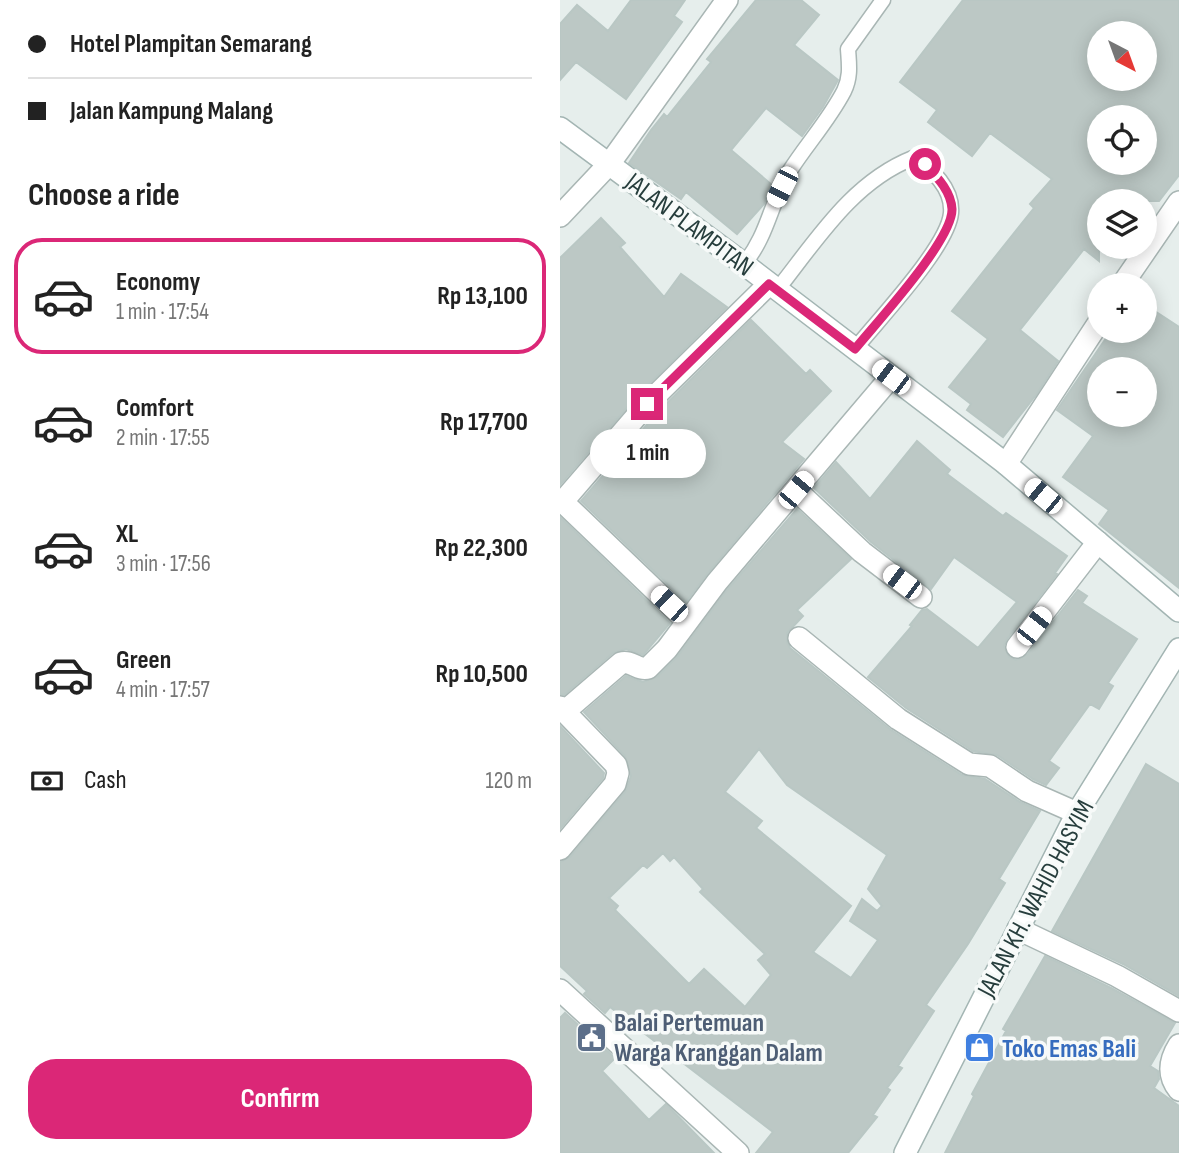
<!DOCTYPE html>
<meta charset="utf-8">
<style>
:root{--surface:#fff;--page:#f6f6f6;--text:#222;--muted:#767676;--line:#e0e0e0;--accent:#db2777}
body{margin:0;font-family:"Sofia Sans Condensed",sans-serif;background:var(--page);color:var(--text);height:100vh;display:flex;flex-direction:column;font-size:26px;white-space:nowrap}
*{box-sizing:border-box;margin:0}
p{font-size:23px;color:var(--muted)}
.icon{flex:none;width:38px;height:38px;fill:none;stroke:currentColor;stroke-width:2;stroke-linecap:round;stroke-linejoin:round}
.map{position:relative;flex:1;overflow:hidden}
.drawer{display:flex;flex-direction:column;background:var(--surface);width:560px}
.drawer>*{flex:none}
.banner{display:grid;align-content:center;height:154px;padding:0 28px;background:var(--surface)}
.needle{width:46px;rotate:139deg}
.buttons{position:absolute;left:527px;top:21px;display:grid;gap:14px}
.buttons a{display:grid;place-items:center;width:70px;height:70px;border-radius:50%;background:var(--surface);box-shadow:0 4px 18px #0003;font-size:35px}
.end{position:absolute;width:32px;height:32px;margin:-16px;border:9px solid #db2777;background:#fff;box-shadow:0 0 0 4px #fff}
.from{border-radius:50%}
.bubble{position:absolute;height:49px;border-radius:24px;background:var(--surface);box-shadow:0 4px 18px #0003;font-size:23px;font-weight:700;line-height:49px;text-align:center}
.car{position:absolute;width:21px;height:42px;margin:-21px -10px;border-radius:9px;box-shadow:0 0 5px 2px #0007;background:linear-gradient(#fff 24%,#345 0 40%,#fff 0 76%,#345 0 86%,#fff 0)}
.banner b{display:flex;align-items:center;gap:24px;height:66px;font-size:26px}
.banner b+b{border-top:2px solid var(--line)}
.banner i{width:18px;height:18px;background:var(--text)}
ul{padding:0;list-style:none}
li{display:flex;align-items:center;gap:21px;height:116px;margin:0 14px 10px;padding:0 14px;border:4px solid transparent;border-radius:28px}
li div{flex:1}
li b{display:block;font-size:26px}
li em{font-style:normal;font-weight:700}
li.active{border-color:var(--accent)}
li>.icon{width:63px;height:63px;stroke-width:1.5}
h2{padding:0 28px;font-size:32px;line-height:84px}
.pay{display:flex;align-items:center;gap:18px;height:77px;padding:0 28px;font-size:26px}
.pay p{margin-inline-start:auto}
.cta{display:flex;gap:14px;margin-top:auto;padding:14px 28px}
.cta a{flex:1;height:80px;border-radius:28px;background:var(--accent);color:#fff;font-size:28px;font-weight:700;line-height:80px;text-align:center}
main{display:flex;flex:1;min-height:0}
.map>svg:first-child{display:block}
</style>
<main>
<section class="drawer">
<div class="banner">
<b><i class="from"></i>Hotel Plampitan Semarang</b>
<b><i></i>Jalan Kampung Malang</b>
</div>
<h2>Choose a ride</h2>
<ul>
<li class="active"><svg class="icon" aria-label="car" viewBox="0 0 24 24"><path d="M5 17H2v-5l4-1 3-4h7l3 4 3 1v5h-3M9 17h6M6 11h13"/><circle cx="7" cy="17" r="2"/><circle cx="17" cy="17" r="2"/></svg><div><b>Economy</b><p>1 min · 17:54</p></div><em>Rp 13,100</em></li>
<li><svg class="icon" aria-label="car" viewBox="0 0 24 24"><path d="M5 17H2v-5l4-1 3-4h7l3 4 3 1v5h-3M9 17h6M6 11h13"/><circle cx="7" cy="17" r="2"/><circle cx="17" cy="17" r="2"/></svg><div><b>Comfort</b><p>2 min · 17:55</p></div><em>Rp 17,700</em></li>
<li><svg class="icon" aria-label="car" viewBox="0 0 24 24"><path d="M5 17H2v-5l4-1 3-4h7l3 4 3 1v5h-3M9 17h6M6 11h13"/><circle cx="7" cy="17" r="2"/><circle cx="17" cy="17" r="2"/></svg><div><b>XL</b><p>3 min · 17:56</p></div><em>Rp 22,300</em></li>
<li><svg class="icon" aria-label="car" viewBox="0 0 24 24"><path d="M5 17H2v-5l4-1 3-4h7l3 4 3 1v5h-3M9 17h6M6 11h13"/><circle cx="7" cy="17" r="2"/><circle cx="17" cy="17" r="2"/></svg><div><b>Green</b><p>4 min · 17:57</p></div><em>Rp 10,500</em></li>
</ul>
<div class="pay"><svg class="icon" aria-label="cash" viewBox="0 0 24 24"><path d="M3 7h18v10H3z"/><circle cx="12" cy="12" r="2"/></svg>Cash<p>120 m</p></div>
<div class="cta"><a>Confirm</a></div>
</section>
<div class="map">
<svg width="619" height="1153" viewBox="0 0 619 1153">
<rect width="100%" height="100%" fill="#e6eeec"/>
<path fill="#bcc8c5" stroke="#b9c7c4" stroke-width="2" fill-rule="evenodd" d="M71,0H125L114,16L122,22L66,99L16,62L0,80V24L17,5L48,31Z
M196,0H241L259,15L234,45L278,80L263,107L242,136L206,108L171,150L212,185L204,204L177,234L126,192L121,199L69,163L91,130L104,114L107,117L151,62L147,59Z
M403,0H619V175L599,201H539V261L524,249L460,330L498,361L476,395L443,437L407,410L411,404L389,387L428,339L392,311L474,208L470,204L492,179L430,133L412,156L368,122L377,110L340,82ZM539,33H584V79H539ZM539,117H584V163H539Z
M41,218L65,243L60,247L104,297L121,274L167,307L78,395L0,485V258Z
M584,304L619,327V588L539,524L549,510L503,477L533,436L497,410L551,331H584ZM539,369H584V415H539Z
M191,320L246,374L250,370L271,391L222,442L244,459L147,574L126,602L21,501L97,413Z
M357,441L390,470L387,474L443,516L446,513L507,556L495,573L497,574L447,639L444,646L449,657L456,660L467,655L518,590L527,596L522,603L577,639L548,683L553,686L539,709L530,704L489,761L499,768L486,785L473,779L437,755L413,751L346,708L308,677L352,626L350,625L362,610L367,609L418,648L457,602L394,557L371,589L311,542L254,488L276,462L310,499Z
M237,509L291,559L237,610L243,616L227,633V642L230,648L331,730L402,775L425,779L460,802L480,811L439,879L445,883L408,944L366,1005L374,1011L338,1066L342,1068L327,1088L330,1090L313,1115L317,1117L288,1153H196L213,1132L50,1007L45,1013L24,994L27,991L0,966V862L10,857L65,792L71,776L65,756L24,712L66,676L83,682L97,677L117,657L167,590ZM199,749L227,785L327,855L308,889L322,906L317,911L302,899L290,921L318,940L291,978L253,952L291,906L196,828L202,821L165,792ZM103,853L110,861L114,857L143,889L140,892L205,954L198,960L211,975L185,1007L144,969L129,984L55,910L58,906L49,898L83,865L87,868Z
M0,517L110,623L83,655L66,649L53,653L4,695L0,694Z
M0,726L44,773L43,778L0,829Z
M586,764L619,784V996L563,964L492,931Z
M485,956L551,988L615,1023L590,1066L598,1071L599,1079L594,1088L619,1106V1153H385L414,1096L412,1094L446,1031L443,1029Z
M5,1013L55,1058L42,1071L89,1120L106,1104L154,1153H0V1018Z"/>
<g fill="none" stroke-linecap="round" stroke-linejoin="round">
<defs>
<path id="lane" d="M184,264C208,235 210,204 229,172C246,145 269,120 284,91C291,77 289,64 288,49L323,0
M217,290C256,241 292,182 353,158C372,168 393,189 391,213C388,247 318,320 295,349"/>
<path id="street" d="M0,216L50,163L167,0
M562,285L619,202
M446,464L539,322
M236,490L302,552L361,597
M127,621L6,505L5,499L87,404L209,284
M239,638L338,719L409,764L430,766L467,791L517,813
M457,647L538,542
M0,707L56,765L58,773L55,784L0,849
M4,712L61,663C71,660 79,671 88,668L107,649L157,582L331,377
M458,929L557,976L619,1011
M0,990L178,1153
M619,1045C609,1061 607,1075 619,1090"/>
<path id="secondary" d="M0,128L184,264L446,464L619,611
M345,1153L517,813L619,649"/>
</defs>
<use href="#lane" stroke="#a9b6b4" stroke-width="17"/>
<use href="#street" stroke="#a9b6b4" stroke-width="24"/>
<use href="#secondary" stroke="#a3b5b3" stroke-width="24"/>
<use href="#lane" stroke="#fff" stroke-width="14"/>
<use href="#street" stroke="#fff" stroke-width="21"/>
<use href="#secondary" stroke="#fff" stroke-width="21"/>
</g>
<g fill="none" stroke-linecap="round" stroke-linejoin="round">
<path stroke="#db2777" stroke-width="9" d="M87,404L209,284L295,349C316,323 393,240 392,209C391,191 377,177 365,164"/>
</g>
<defs>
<symbol id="civic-square" viewBox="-11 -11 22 22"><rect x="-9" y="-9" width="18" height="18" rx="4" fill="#5c6f8a" stroke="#f7faf9"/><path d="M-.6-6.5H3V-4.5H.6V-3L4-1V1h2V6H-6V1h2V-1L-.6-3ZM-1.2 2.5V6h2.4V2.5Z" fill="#fff"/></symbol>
<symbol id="shop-square" viewBox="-11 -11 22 22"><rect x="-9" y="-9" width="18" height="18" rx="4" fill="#3f7fe0" stroke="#f7faf9"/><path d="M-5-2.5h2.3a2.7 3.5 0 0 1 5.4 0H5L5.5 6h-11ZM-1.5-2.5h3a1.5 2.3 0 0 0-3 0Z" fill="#fff"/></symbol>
</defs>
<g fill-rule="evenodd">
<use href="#civic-square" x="14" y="1020" width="35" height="35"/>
<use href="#shop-square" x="402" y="1030" width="35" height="35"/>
</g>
<g text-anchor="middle" stroke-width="7" stroke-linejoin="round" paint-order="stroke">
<g font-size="26" fill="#273e3d" stroke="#f7faf9">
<text transform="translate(130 224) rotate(37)" y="9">JALAN PLAMPITAN</text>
<text transform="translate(475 898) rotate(-62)" y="9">JALAN KH. WAHID HASYIM</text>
</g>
<g font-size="26" font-weight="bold" fill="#4e5e75" stroke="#f7faf9" text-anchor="start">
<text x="54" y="1031">Balai Pertemuan<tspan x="54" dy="30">Warga Kranggan Dalam</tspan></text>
</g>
<g font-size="26" font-weight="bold" fill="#366cbe" stroke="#f7faf9" text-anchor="start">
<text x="442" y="1057">Toko Emas Bali</text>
</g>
</g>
</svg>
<div class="buttons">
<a><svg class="needle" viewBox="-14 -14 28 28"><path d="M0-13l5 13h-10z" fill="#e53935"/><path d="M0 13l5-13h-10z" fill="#767676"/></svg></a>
<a><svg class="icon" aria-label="locate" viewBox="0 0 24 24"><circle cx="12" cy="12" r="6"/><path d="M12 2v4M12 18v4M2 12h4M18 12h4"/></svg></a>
<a><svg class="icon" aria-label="layers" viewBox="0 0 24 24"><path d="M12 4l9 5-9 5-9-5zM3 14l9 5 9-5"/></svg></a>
<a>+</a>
<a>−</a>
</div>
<i class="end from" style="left:365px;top:164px"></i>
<i class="end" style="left:87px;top:404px"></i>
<div class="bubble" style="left:30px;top:429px;width:116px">1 min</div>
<i class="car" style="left:222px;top:187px;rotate:207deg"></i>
<i class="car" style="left:331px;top:377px;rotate:307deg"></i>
<i class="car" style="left:236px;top:490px;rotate:40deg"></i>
<i class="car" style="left:483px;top:496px;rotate:310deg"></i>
<i class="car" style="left:342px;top:582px;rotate:307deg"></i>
<i class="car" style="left:109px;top:604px;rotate:313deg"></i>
<i class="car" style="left:474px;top:626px;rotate:38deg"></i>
</div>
</main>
